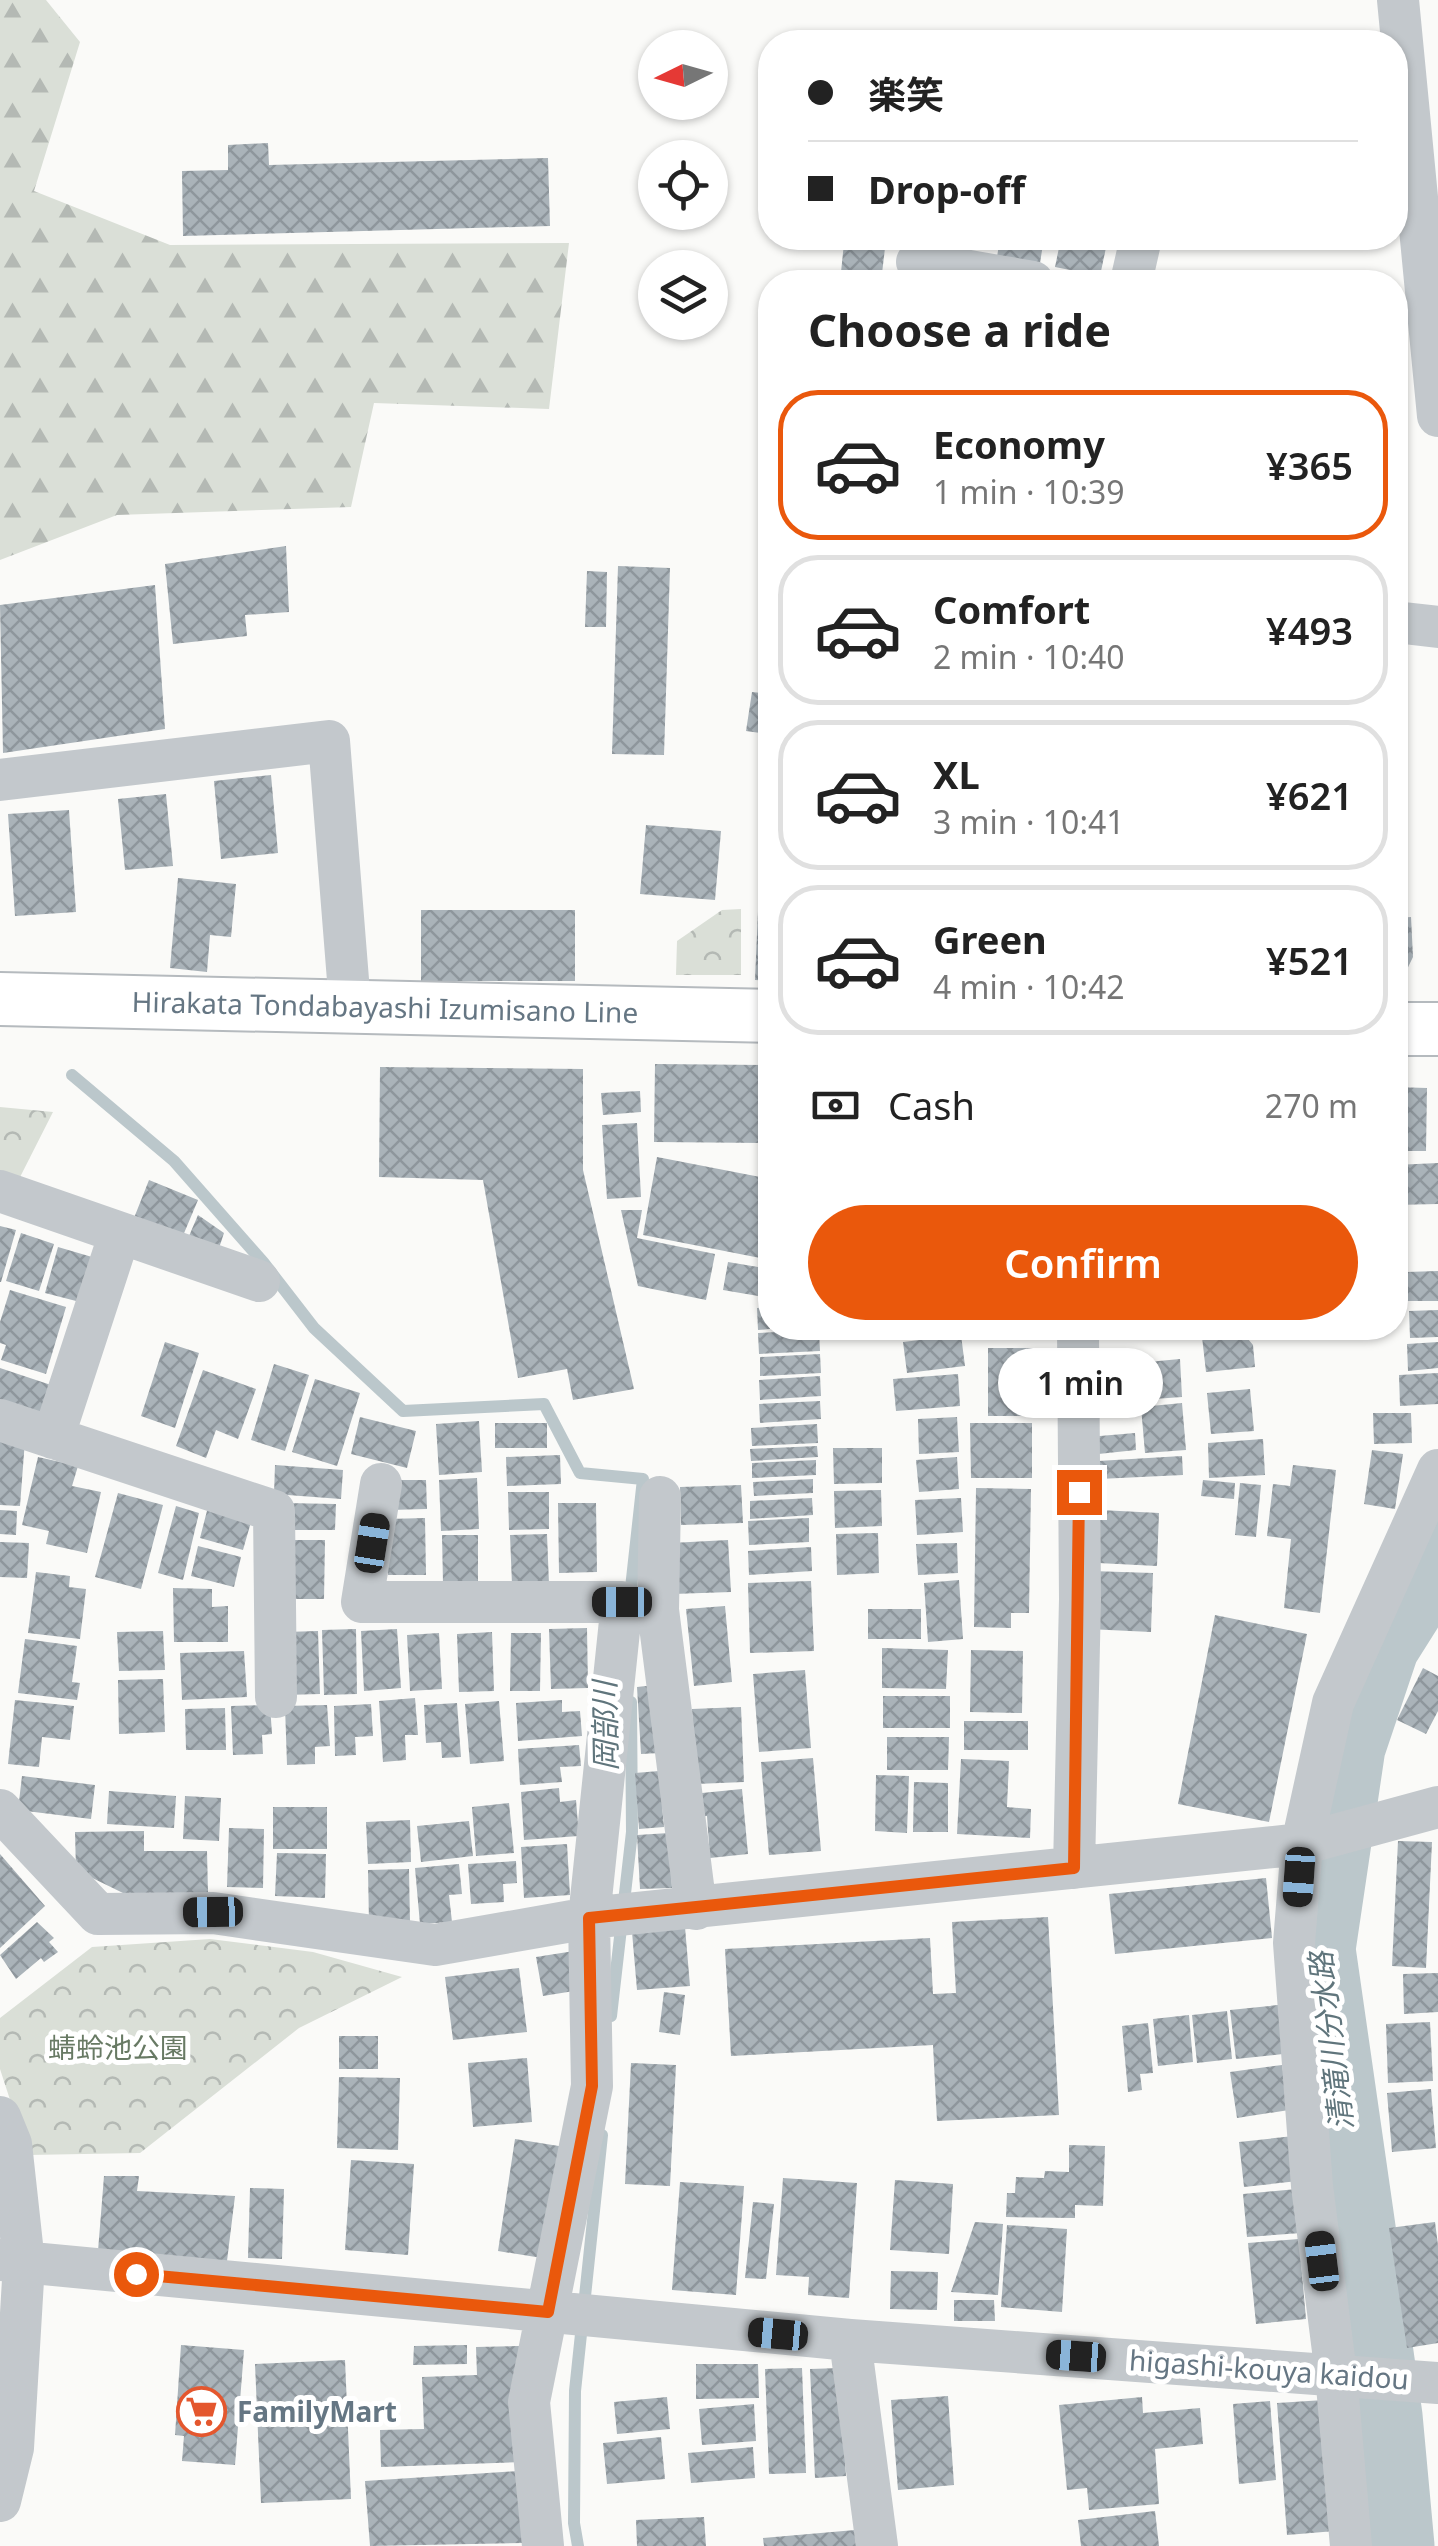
<!DOCTYPE html>
<meta charset="utf-8">
<style>
:root{--surface:#fff;--page:#f6f6f6;--text:#222;--muted:#767676;--line:#e0e0e0;--accent:#ea580c}
body{margin:0;font-family:"Noto Sans","Noto Sans JP",sans-serif;background:var(--page);color:var(--text);height:100vh;display:flex;flex-direction:column;font-size:38px;white-space:nowrap}
*{box-sizing:border-box;margin:0}
p{font-size:32px;color:var(--muted)}
.icon{flex:none;width:55px;height:55px;fill:none;stroke:currentColor;stroke-width:2;stroke-linecap:round;stroke-linejoin:round}
.map{position:relative;flex:1;overflow:hidden}
.side{position:absolute;left:758px;top:270px;width:650px;height:1070px;display:flex;flex-direction:column;background:var(--surface);border-radius:40px;box-shadow:0 2px 8px #0004}
.side>*{flex:none}
.hud{position:absolute;left:758px;top:30px;width:650px;height:220px;border-radius:40px;box-shadow:0 2px 8px #0004;display:grid;align-content:center;height:220px;padding:0 50px;background:var(--surface)}
.needle{width:65px;rotate:265deg}
.fabs{position:absolute;left:638px;top:30px;display:grid;gap:20px}
.fabs a{display:grid;place-items:center;width:90px;height:90px;border-radius:50%;background:var(--surface);box-shadow:0 2px 8px #0004;font-size:50px}
.end{position:absolute;width:45px;height:45px;margin:-22px;border:12px solid #ea580c;background:#fff;box-shadow:0 0 0 5px #fff}
.from{border-radius:50%}
.bubble{position:absolute;height:70px;border-radius:35px;background:var(--surface);box-shadow:0 2px 8px #0004;font-size:32px;font-weight:600;line-height:70px;text-align:center}
.car{position:absolute;width:30px;height:60px;margin:-30px -15px;border-radius:12px;box-shadow:0 0 8px 2px #0007;background:linear-gradient(#222 24%,#8ab4d8 0 40%,#222 0 76%,#8ab4d8 0 86%,#222 0)}
.hud b{display:flex;align-items:center;gap:35px;height:95px;font-size:38px}
.hud b+b{border-top:2px solid var(--line)}
.hud i{width:25px;height:25px;background:var(--text)}
ul{padding:0;list-style:none}
li{display:flex;align-items:center;gap:30px;height:150px;margin:0 20px 15px;padding:0 30px;border:5px solid var(--line);border-radius:40px}
li div{flex:1}
li b{display:block;font-size:38px}
li em{font-style:normal;font-weight:600}
li.selected{border-color:var(--accent)}
li>.icon{width:90px;height:90px;stroke-width:1.5}
h2{padding:0 50px;font-size:45px;line-height:120px}
.pay{display:flex;align-items:center;gap:25px;height:110px;padding:0 50px;font-size:38px}
.pay p{margin-inline-start:auto}
.action{display:flex;gap:20px;margin-top:auto;padding:20px 50px}
.action a{flex:1;height:115px;border-radius:60px;background:var(--accent);color:#fff;font-size:40px;font-weight:600;line-height:115px;text-align:center}
.map>svg:first-child{display:block}
</style>
<div class="map">
<svg width="1438" height="2546" viewBox="0 0 1438 2546">
<defs>
<pattern id="forest-firs" width="22" height="20" patternUnits="userSpaceOnUse" patternTransform="scale(2.5)"><rect width="22" height="20" fill="#dadfd7"/><path d="M5 1l3.5 6h-7zM16 11l3.5 6h-7z" fill="#b4b9b4"/></pattern>
<pattern id="park-crowns" width="20" height="18" patternUnits="userSpaceOnUse" patternTransform="scale(2.5)"><rect width="20" height="18" fill="#dadfd7"/><path d="M2 6a3 3 0 1 1 6 0M12 15a3 3 0 1 1 6 0" fill="none" stroke="#b4b9b4"/></pattern>
<pattern id="building-cross-hatch" width="8" height="8" patternUnits="userSpaceOnUse" patternTransform="scale(2.5)"><rect width="8" height="8" fill="#aab3b9"/><path d="M0 0l8 8M0 8l8-8" fill="none" stroke="#8e969c"/></pattern>
</defs>
<rect width="100%" height="100%" fill="#fafaf8"/>
<path fill="url(#forest-firs)" d="M0,0H46L80,42L34,191L170,245L569,243L549,409L374,403L351,507L117,515L0,560Z"/>
<path fill="url(#park-crowns)" d="M741,909V975H676L677,941L722,910Z
M0,1107L53,1112L16,1185L0,1180Z
M210,1939L313,1952L402,1977L299,2028L140,2153L28,2155L0,2069V2018L92,1947Z"/>
<g fill="none" stroke-linecap="round" stroke-linejoin="round">
<path stroke="#bbc7cb" stroke-width="12" d="M72,1075L174,1161L263,1262L314,1328L403,1411L544,1404L580,1473L643,1479L630,1597
M611,2016L632,1832L631,1702
M578,2546L574,2523L575,2391L602,2135"/>
<path stroke="#bbc7cb" stroke-width="75" d="M1397,2546L1385,2416L1318,1949L1348,1747L1382,1646L1438,1557"/>
</g>
<path fill="url(#building-cross-hatch)" d="M268,143L269,165L548,158L550,226L183,236L182,171L228,170V145Z
M914,238H978L977,250L913,241Z
M1000,238H1044L1040,263L997,257Z
M1061,238H1108L1100,276L1055,267Z
M844,243L885,248L881,282H840Z
M286,546L289,612L245,615L247,636L173,644L165,564Z
M618,566L670,568L664,755L612,754Z
M587,571L607,572L606,627H585Z
M155,585L165,729L3,753L0,605Z
M766,638L770,639V678L759,676Z
M752,692L770,694L767,734L746,731Z
M271,775L278,853L221,859L214,781Z
M166,794L173,866L125,870L118,799Z
M69,810L76,912L15,916L8,814Z
M646,825L721,831L715,900L640,894Z
M178,878L236,884L231,937L210,935L207,972L170,968Z
M421,910H575V981H421Z
M758,911H770V981L755,980Z
M1411,917L1413,957L1395,994V918Z
M655,1064L770,1065V1143L654,1142Z
M380,1067L583,1069V1170L634,1389L573,1400L567,1369L518,1378L483,1180L379,1177Z
M1395,1087L1427,1088L1426,1151H1395Z
M640,1091L641,1112L603,1115L601,1093Z
M637,1123L641,1197L607,1199L602,1125Z
M657,1157L770,1179V1260L643,1235Z
M1438,1163V1204L1395,1205V1165Z
M149,1180L198,1200L182,1238L134,1218Z
M621,1210H642L637,1238L715,1254L706,1300L638,1286Z
M198,1215L224,1233L219,1248L189,1236Z
M0,1226L16,1230L1,1282H0Z
M21,1233L54,1244L39,1291L6,1281Z
M58,1247L92,1257L80,1302L45,1293Z
M728,1262L770,1269V1298L723,1290Z
M1438,1271V1301H1406V1272Z
M10,1290L66,1307L46,1374L1,1360L6,1345L0,1343V1322Z
M770,1307V1329L758,1330L757,1308Z
M1438,1310V1337L1410,1338L1409,1311Z
M901,1328H932V1330L901,1334Z
M1201,1328H1239L1253,1345L1255,1367L1206,1372Z
M819,1330L820,1351L759,1354L758,1333Z
M961,1335L965,1366L907,1373L903,1342Z
M165,1342L199,1353L175,1428L141,1416Z
M1438,1342V1368L1408,1371L1407,1344Z
M988,1348H1037V1416H988Z
M820,1354L821,1373L760,1376V1357Z
M1180,1359L1182,1397L1140,1400L1137,1363Z
M274,1364L309,1375L285,1451L251,1440Z
M1128,1364L1133,1412L1089,1416L1085,1367Z
M0,1368L54,1386L43,1419L0,1405Z
M203,1370L256,1389L238,1439L216,1430L206,1458L176,1446Z
M1438,1373V1404L1400,1406L1399,1375Z
M958,1374L960,1406L896,1411L893,1379Z
M820,1376L821,1396L760,1400L759,1380Z
M315,1379L360,1393L337,1466L292,1452Z
M1250,1389L1254,1431L1211,1434L1207,1393Z
M820,1401L821,1419L760,1423L759,1404Z
M1182,1403L1186,1450L1145,1453L1141,1407Z
M1373,1413H1411L1412,1443L1374,1444Z
M360,1417L416,1431L407,1468L351,1454Z
M957,1417L959,1452L919,1454L918,1419Z
M479,1421L482,1472L439,1475L436,1424Z
M495,1423H547V1448H495Z
M970,1423H1032V1478H971Z
M817,1424L818,1443L752,1446L751,1428Z
M1135,1433L1136,1450L1089,1455L1088,1437Z
M0,1438L25,1440L20,1506L0,1505Z
M1263,1439L1265,1475L1209,1478L1208,1443Z
M817,1446L818,1457L751,1461L750,1449Z
M833,1448H882V1483L834,1484Z
M1372,1450L1403,1454L1395,1509L1364,1504Z
M560,1455L561,1484L507,1486L506,1457Z
M1182,1456L1183,1475L1099,1479L1098,1461Z
M38,1457L78,1466L72,1486L101,1492L87,1553L46,1544L49,1531L22,1525Z
M957,1457L959,1489L919,1492L916,1460Z
M816,1460V1475L752,1478V1463Z
M275,1465L343,1470L341,1499L274,1494Z
M1293,1465L1336,1470L1320,1613L1284,1608L1291,1539L1267,1536L1273,1484L1290,1486Z
M477,1478L479,1529L441,1531L439,1480Z
M813,1479V1493L754,1496L753,1482Z
M388,1480H426L427,1509L389,1510Z
M1203,1480L1235,1483L1234,1499L1201,1496Z
M1240,1483L1261,1485L1256,1537L1235,1535Z
M741,1485L743,1523L681,1525L680,1487Z
M976,1488L1031,1489L1029,1613H1011V1628L974,1627Z
M881,1490L882,1526L835,1528L834,1491Z
M508,1492H549V1529L509,1530Z
M118,1493L163,1505L141,1589L95,1577Z
M812,1498L813,1515L750,1519V1501Z
M961,1498L963,1532L917,1535L915,1500Z
M209,1503L253,1515L243,1550L200,1538Z
M285,1503L336,1504L335,1530H285Z
M558,1503H596L597,1572L559,1573Z
M176,1506L199,1513L183,1580L158,1573Z
M0,1510L17,1511L16,1535L0,1534Z
M1100,1510L1159,1513L1157,1566L1098,1563Z
M425,1518L426,1575H388V1519Z
M809,1518V1542L749,1545L748,1521Z
M878,1533L879,1573L837,1575L836,1534Z
M547,1534L549,1584L512,1585L510,1535Z
M442,1535H478V1584H443Z
M283,1540H325L324,1599H282Z
M728,1540L731,1592L673,1594L671,1543Z
M0,1542L29,1543L27,1578L0,1577Z
M957,1543L958,1573L918,1575L916,1544Z
M198,1546L241,1557L234,1587L191,1576Z
M811,1547L812,1571L749,1575L748,1551Z
M1091,1571L1153,1573L1151,1632L1088,1629Z
M36,1572L70,1576L69,1587L86,1589L80,1639L28,1633Z
M959,1580L963,1639L928,1642L924,1583Z
M811,1581L814,1651L750,1653L748,1583Z
M173,1588L212,1589V1607L228,1606V1642H174Z
M725,1606L732,1682L694,1686L686,1609Z
M868,1609H921V1639H868Z
M1215,1615L1307,1634L1269,1822L1178,1804Z
M587,1628L588,1688L551,1689L549,1629Z
M356,1629L357,1694L324,1695L322,1630Z
M397,1629L401,1688L364,1691L361,1631Z
M163,1631L165,1670L119,1671L117,1632Z
M318,1631L320,1694L285,1695V1632Z
M492,1632L494,1691L459,1692L457,1634Z
M439,1633L442,1689L410,1691L407,1635Z
M511,1633H541L540,1691H510Z
M25,1639L77,1646L72,1682L80,1683L77,1700L18,1693Z
M882,1648L948,1650L946,1689L882,1688Z
M971,1650L1023,1651L1022,1713L970,1712Z
M244,1651L247,1697L182,1700L180,1653Z
M1423,1668L1438,1676V1711L1426,1734L1397,1720Z
M805,1670L811,1748L759,1752L753,1674Z
M163,1679L165,1732L119,1734L118,1680Z
M655,1685L660,1753L641,1754L637,1687Z
M883,1696H950V1728H883Z
M415,1698L418,1735H405L406,1760L383,1762L379,1701Z
M15,1700L74,1706L70,1740L42,1737L39,1767L8,1764Z
M562,1700V1712L580,1711L582,1736L518,1741L516,1703Z
M499,1701L504,1761L470,1764L465,1704Z
M457,1703L461,1757L442,1758L441,1742L426,1743L424,1705Z
M371,1704L373,1736L355,1737L356,1755L335,1756L334,1706Z
M270,1705L272,1734L262,1735L263,1754L233,1755L231,1706Z
M327,1705L330,1746L315,1747V1764L287,1765L285,1706Z
M741,1707L744,1782L696,1784L692,1709Z
M225,1708L226,1750H186L185,1709Z
M964,1721H1028V1750H964Z
M887,1737H949L948,1770H887Z
M579,1745L581,1766L560,1767L562,1782L520,1785L518,1749Z
M813,1758L821,1851L769,1855L761,1762Z
M961,1759L1009,1761L1007,1807L1031,1809L1030,1838L957,1834Z
M659,1771L664,1827L639,1829L635,1773Z
M876,1775L909,1776L907,1833L875,1831Z
M22,1776L95,1785L91,1819L18,1810Z
M914,1782L948,1783V1832H913Z
M559,1788L560,1802L576,1800L579,1836L524,1840L521,1792Z
M742,1789L748,1854L710,1858L707,1816L694,1817L692,1794Z
M109,1791L176,1796L174,1828L107,1824Z
M185,1796L221,1798L219,1841L183,1839Z
M509,1803L514,1853L476,1856L472,1807Z
M273,1807H327V1849H273Z
M410,1820L411,1862L368,1864L366,1822Z
M469,1821L473,1856L421,1862L417,1826Z
M229,1828L264,1829L263,1888L227,1887Z
M144,1831V1851H207L208,1893L125,1894L76,1870L75,1832Z
M669,1833L672,1888L640,1889L637,1835Z
M1398,1841L1432,1842L1426,1968L1392,1966Z
M567,1844L570,1895L524,1898L521,1847Z
M277,1853L326,1854L325,1898L275,1896Z
M0,1854L45,1906L0,1948Z
M516,1861L517,1883L503,1884L504,1902L471,1904L468,1864Z
M459,1864L462,1894L449,1895L452,1922L420,1924L415,1868Z
M409,1869L410,1922L369,1923L368,1870Z
M1266,1878L1272,1938L1115,1954L1109,1894Z
M1048,1917L1059,2115L937,2121L933,2045L731,2056L725,1949L930,1938L933,1994L956,1993L952,1922Z
M37,1922L54,1938L49,1942L58,1952L44,1962L41,1958L16,1979L0,1955Z
M685,1927L690,1986L637,1990L632,1932Z
M574,1951L580,1990L543,1996L536,1957Z
M519,1968L527,2032L453,2040L445,1977Z
M1438,1973V2012L1404,2014L1403,1974Z
M664,1992L685,1995L680,2035L659,2032Z
M1278,2005L1283,2054L1236,2059L1230,2010Z
M1227,2011L1232,2059L1197,2063L1192,2015Z
M1189,2015L1193,2062L1158,2066L1153,2019Z
M1430,2022L1433,2081L1388,2083L1386,2024Z
M1148,2023L1153,2073L1140,2074L1142,2090L1128,2092L1122,2026Z
M339,2036H378V2069H339Z
M527,2058L532,2122L473,2127L468,2063Z
M631,2063L676,2065L670,2186L625,2184Z
M1282,2065L1289,2110L1237,2118L1230,2072Z
M339,2077L400,2078L398,2150L337,2148Z
M1431,2089L1436,2148L1392,2152L1387,2093Z
M1294,2136L1298,2181L1244,2187L1239,2142Z
M515,2139L565,2147L548,2259L498,2251Z
M1069,2145L1105,2146L1103,2206L1075,2205V2218L1006,2217L1007,2193H1015L1016,2177L1044,2178L1045,2171L1069,2172Z
M351,2160L414,2164L408,2255L345,2250Z
M104,2176H139L137,2191L235,2196L227,2261L98,2251Z
M783,2178L857,2183L849,2298L808,2295L809,2277L776,2275Z
M895,2180L953,2184L949,2254L890,2250Z
M680,2182L744,2186L736,2295L672,2290Z
M250,2188L284,2189L282,2259L248,2258Z
M1297,2189L1301,2233L1247,2237L1243,2194Z
M753,2202L774,2204L766,2279L745,2278Z
M975,2222L1003,2224L998,2295L951,2292Z
M1435,2222L1438,2245V2343L1407,2348L1389,2228Z
M1007,2225L1067,2229L1062,2312L1001,2307Z
M1299,2239L1306,2319L1256,2324L1248,2243Z
M891,2271L938,2272L937,2310L890,2309Z
M954,2300H994L995,2321H954Z
M181,2345L244,2350L235,2465L182,2461L184,2436L175,2435Z
M467,2345V2364L413,2365L414,2346Z
M519,2346L523,2462L381,2467L380,2430L424,2429L422,2377L477,2375L476,2347Z
M345,2360L351,2499L261,2503L255,2364Z
M696,2364H758L759,2398L696,2399Z
M802,2368L806,2473L769,2474L765,2369Z
M840,2368L846,2476L815,2478L810,2369Z
M948,2396L954,2485L898,2490L891,2400Z
M667,2397L670,2429L617,2434L614,2402Z
M1142,2397L1143,2413L1200,2408L1203,2444L1155,2449L1159,2504L1089,2510L1087,2488L1067,2490L1059,2405Z
M1324,2400L1335,2531L1287,2535L1277,2403Z
M1270,2401L1276,2480L1239,2484L1233,2404Z
M754,2404L756,2441L702,2445L699,2409Z
M661,2437L665,2479L607,2484L603,2443Z
M753,2447L755,2478L691,2483L688,2453Z
M518,2471L523,2543L370,2546L365,2481Z
M1155,2511L1159,2546H1081L1078,2520Z
M704,2517L706,2546H637L636,2520Z
M855,2530L856,2546H764L763,2538Z"/>
<g fill="none" stroke-linecap="round" stroke-linejoin="round">
<defs>
<g id="major">
<path id="s1" d="M0,999L770,1016"/>
<path d="M1395,1029H1438"/>
</g>
</defs>
<use href="#major" stroke="#b5babe" stroke-width="56"/>
<path stroke="#c3c8cc" stroke-width="42" d="M1398,0L1438,416
M917,262L1033,282
M1131,282L1141,238
M1395,622L1438,627
M0,780L329,741L350,1005
M0,1191L259,1281
M0,1420L274,1511L276,1697
M53,1438L120,1233
M381,1484L362,1602H622L589,1918L592,2086L529,2402L543,2546
M660,1497L658,1610L696,1909
M0,1810L98,1914L213,1913L435,1945L589,1918L1302,1844L1438,1807
M1074,1868L1080,1599L1078,1328
M0,2117L11,2144L24,2263L13,2448L0,2501
M0,2260L850,2340L1438,2383
M850,2340L877,2546
M1351,2546L1336,2374L1312,2186L1294,1943L1302,1844L1333,1703L1438,1470"/>
<use href="#major" stroke="#fff" stroke-width="52"/>
</g>
<g fill="none" stroke-linecap="round" stroke-linejoin="round">
<path stroke="#ea580c" stroke-width="12" d="M136,2274L548,2312L592,2086L589,1918L1074,1868L1079,1492"/>
</g>
<defs>
<symbol id="supermarket-ring" viewBox="-11 -11 22 22"><circle r="9.5" fill="#fff" stroke="#e4572e" stroke-width="1.5"/><path d="M-6-5.5h2.5l.6 2H6L4.5 2H-2.5L-4.4-4H-6ZM-1.5 3.2a1.3 1.3 0 1 0 .1 0ZM3 3.2a1.3 1.3 0 1 0 .1 0Z" fill="#e4572e"/></symbol>
</defs>
<g fill-rule="evenodd">
<use href="#supermarket-ring" x="174" y="2384" width="55" height="55"/>
</g>
<g text-anchor="middle" stroke-width="10" stroke-linejoin="round" paint-order="stroke">
<g font-size="28" fill="#657683" stroke="#fff">
<text dy="10" stroke="none"><textPath href="#s1" startOffset="385">Hirakata Tondabayashi Izumisano Line</textPath></text>
<text transform="translate(1269 2370) rotate(4)" y="10">higashi-kouya kaidou</text>
</g>
<g font-size="28" fill="#687a64" stroke="#fff">
<text x="118" y="2058">蜻蛉池公園</text>
</g>
<g font-size="28" font-weight="bold" fill="#657683" stroke="#fff" text-anchor="start">
<text x="237" y="2422">FamilyMart</text>
</g>
<g font-size="30" font-style="italic" fill="#60757c" stroke="#fff">
<text transform="translate(606 1726) rotate(-91)" y="10">岡部川</text>
<text transform="translate(1332 2041) rotate(-97)" y="10">清滝川分水路</text>
</g>
</g>
</svg>
<div class="fabs">
<a><svg class="needle" viewBox="-14 -14 28 28"><path d="M0-13l5 13h-10z" fill="#e53935"/><path d="M0 13l5-13h-10z" fill="#767676"/></svg></a>
<a><svg class="icon" aria-label="locate" viewBox="0 0 24 24"><circle cx="12" cy="12" r="6"/><path d="M12 2v4M12 18v4M2 12h4M18 12h4"/></svg></a>
<a><svg class="icon" aria-label="layers" viewBox="0 0 24 24"><path d="M12 4l9 5-9 5-9-5zM3 14l9 5 9-5"/></svg></a>
</div>
<i class="end from" style="left:136px;top:2274px"></i>
<i class="end" style="left:1079px;top:1492px"></i>
<div class="bubble" style="left:998px;top:1348px;width:165px">1 min</div>
<i class="car" style="left:372px;top:1543px;rotate:9deg"></i>
<i class="car" style="left:622px;top:1602px;rotate:270deg"></i>
<i class="car" style="left:1299px;top:1877px;rotate:184deg"></i>
<i class="car" style="left:213px;top:1912px;rotate:269deg"></i>
<i class="car" style="left:1322px;top:2261px;rotate:353deg"></i>
<i class="car" style="left:778px;top:2334px;rotate:275deg"></i>
<i class="car" style="left:1076px;top:2356px;rotate:274deg"></i>
<div class="hud">
<b><i class="from"></i>楽笑</b>
<b><i></i>Drop-off</b>
</div>
<section class="side">
<h2>Choose a ride</h2>
<ul>
<li class="selected"><svg class="icon" aria-label="car" viewBox="0 0 24 24"><path d="M5 17H2v-5l4-1 3-4h7l3 4 3 1v5h-3M9 17h6M6 11h13"/><circle cx="7" cy="17" r="2"/><circle cx="17" cy="17" r="2"/></svg><div><b>Economy</b><p>1 min · 10:39</p></div><em>¥365</em></li>
<li><svg class="icon" aria-label="car" viewBox="0 0 24 24"><path d="M5 17H2v-5l4-1 3-4h7l3 4 3 1v5h-3M9 17h6M6 11h13"/><circle cx="7" cy="17" r="2"/><circle cx="17" cy="17" r="2"/></svg><div><b>Comfort</b><p>2 min · 10:40</p></div><em>¥493</em></li>
<li><svg class="icon" aria-label="car" viewBox="0 0 24 24"><path d="M5 17H2v-5l4-1 3-4h7l3 4 3 1v5h-3M9 17h6M6 11h13"/><circle cx="7" cy="17" r="2"/><circle cx="17" cy="17" r="2"/></svg><div><b>XL</b><p>3 min · 10:41</p></div><em>¥621</em></li>
<li><svg class="icon" aria-label="car" viewBox="0 0 24 24"><path d="M5 17H2v-5l4-1 3-4h7l3 4 3 1v5h-3M9 17h6M6 11h13"/><circle cx="7" cy="17" r="2"/><circle cx="17" cy="17" r="2"/></svg><div><b>Green</b><p>4 min · 10:42</p></div><em>¥521</em></li>
</ul>
<div class="pay"><svg class="icon" aria-label="cash" viewBox="0 0 24 24"><path d="M3 7h18v10H3z"/><circle cx="12" cy="12" r="2"/></svg>Cash<p>270 m</p></div>
<div class="action"><a>Confirm</a></div>
</section>
</div>
